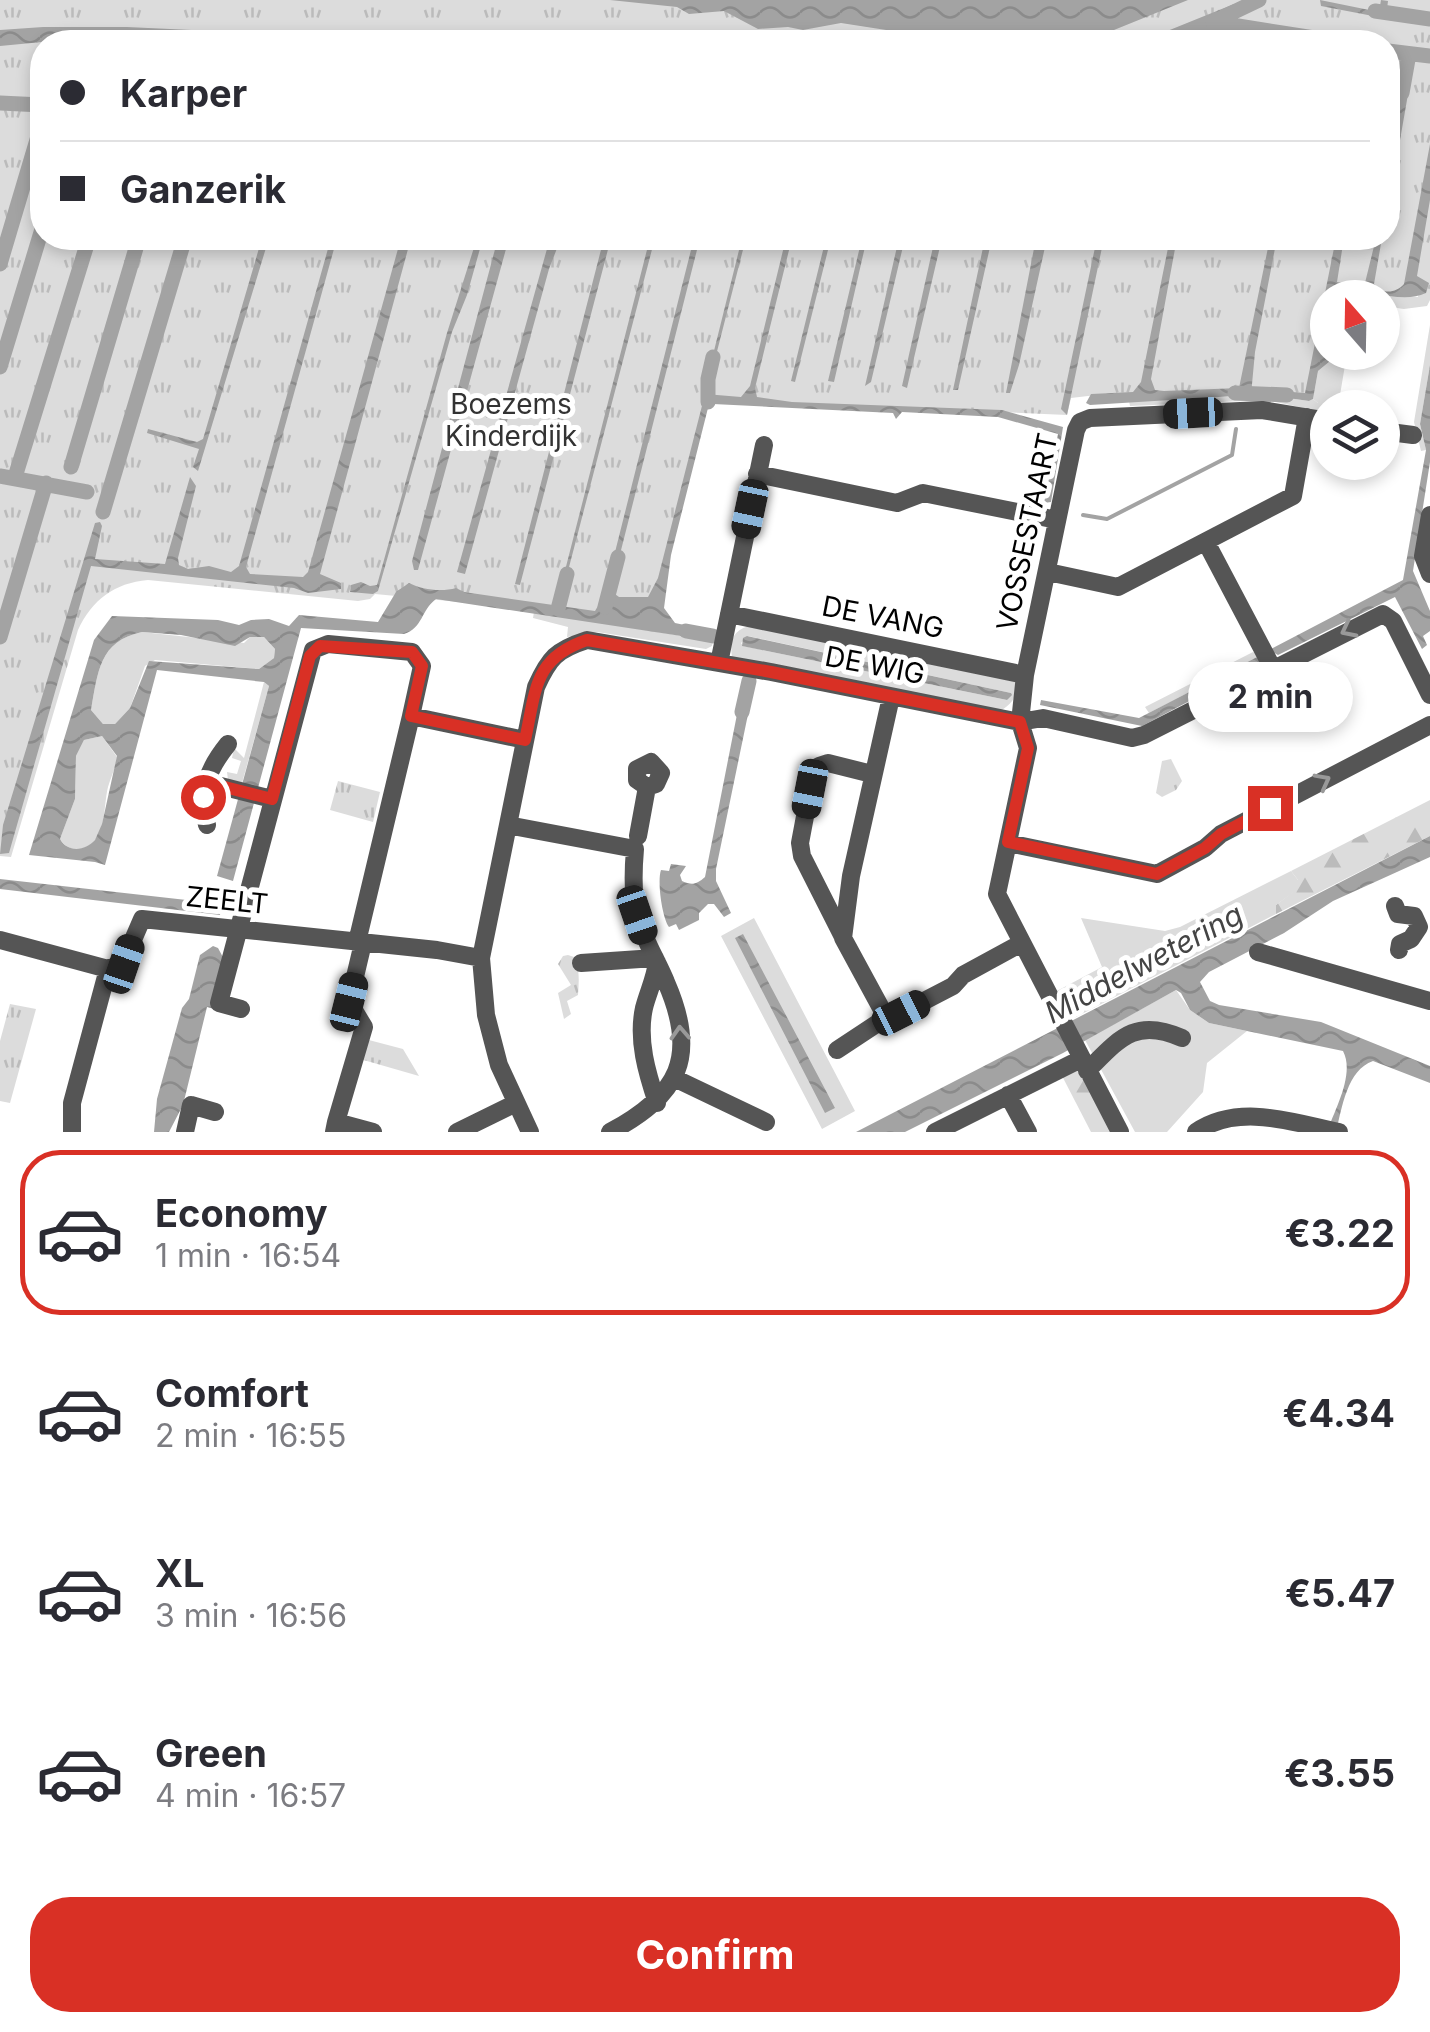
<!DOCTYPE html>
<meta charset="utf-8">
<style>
:root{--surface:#fff;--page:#f2f2f3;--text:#2b2b33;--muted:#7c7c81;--line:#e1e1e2;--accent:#d93025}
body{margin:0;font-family:Inter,sans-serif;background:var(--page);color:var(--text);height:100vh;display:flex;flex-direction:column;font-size:38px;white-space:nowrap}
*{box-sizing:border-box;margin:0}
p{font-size:32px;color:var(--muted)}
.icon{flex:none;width:55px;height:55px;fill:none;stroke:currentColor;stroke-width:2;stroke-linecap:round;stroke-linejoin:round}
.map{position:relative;height:1132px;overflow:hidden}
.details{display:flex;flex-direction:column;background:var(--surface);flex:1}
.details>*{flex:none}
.guide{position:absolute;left:30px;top:30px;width:1370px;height:220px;border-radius:40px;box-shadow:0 5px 15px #0003;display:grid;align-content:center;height:220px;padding:0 30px;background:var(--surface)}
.needle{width:65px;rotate:340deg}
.buttons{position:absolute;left:1310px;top:280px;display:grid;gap:20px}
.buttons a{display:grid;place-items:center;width:90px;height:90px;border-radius:50%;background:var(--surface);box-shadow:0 5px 15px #0003;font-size:50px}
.end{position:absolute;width:45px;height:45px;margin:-22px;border:12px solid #d93025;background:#fff;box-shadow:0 0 0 5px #fff}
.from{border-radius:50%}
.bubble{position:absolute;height:70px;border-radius:35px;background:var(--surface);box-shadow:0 5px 15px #0003;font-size:32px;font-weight:700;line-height:70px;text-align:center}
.car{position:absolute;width:30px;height:60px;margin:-30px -15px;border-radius:12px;box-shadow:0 0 8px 2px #0007;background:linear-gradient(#222 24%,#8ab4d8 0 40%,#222 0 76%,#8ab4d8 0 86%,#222 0)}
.guide b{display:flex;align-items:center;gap:35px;height:95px;font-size:38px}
.guide b+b{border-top:2px solid var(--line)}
.guide i{width:25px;height:25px;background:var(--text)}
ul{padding:18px 0 0;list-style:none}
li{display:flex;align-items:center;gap:30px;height:165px;margin:0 20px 15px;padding:0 10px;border:5px solid transparent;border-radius:40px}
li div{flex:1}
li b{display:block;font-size:38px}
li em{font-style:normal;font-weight:700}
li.on{border-color:var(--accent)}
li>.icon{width:90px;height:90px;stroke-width:1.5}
.primary-button{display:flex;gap:20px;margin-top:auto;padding:20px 30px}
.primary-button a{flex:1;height:115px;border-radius:40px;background:var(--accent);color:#fff;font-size:40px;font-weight:700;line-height:115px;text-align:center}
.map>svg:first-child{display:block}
</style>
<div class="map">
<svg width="1430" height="1132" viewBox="0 0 1430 1132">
<defs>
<pattern id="forest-firs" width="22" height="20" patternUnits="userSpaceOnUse" patternTransform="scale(2.5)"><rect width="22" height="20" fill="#dcdcdc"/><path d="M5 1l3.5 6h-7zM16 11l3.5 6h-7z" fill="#bbb"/></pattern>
<pattern id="park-tufts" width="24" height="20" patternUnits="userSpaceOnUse" patternTransform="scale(2.5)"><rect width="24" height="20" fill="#dcdcdc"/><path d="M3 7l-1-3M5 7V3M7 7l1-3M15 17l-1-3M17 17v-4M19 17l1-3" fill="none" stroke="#bbb"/></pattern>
<pattern id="water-waves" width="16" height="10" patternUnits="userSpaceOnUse" patternTransform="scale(2.5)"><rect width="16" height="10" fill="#a3a3a3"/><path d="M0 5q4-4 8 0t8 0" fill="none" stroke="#8b8b8b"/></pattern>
</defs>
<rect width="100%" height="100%" fill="#fff"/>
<path fill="#dcdcdc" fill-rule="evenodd" d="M1430,200V300L1427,306L1404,309L1383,306L1382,298H1330L1331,290L1337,288L1418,297Z
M1430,325V365L1420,424L1426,450L1421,451L1414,422Z
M1331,353H1347L1338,407L1328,408L1327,413L1318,411V403L1313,399L1318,371L1329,362Z
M534,612L701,639L706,634L714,635L712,646L706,649L597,632L567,637L568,627L533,618Z
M753,625L1016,681C1017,698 1013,703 999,712L732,657C729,637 735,629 753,625ZM748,636L1011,693L1007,700L743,646L741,643Z
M142,632L244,643L250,637H264L275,649L274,658L259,669L155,660L145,666L130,708L115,724H103L91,710C98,672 99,641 142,632Z
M1253,652L1260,655L1264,663L1257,672L1254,667L1261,660L1257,657L1149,713L1145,707Z
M264,682L269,686L242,783L228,780L227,772L237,774L241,761L232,758L234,748L244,758Z
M102,736L117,757C116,768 111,776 108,787C103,806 107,845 80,849C70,850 65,846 60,839L75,799L76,756L84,740Z
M1291,871L1298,880V889L1276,905V914L1074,1018L1055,992L1102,967L1081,918L1165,931L1180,927Z
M754,918L855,1111L822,1129L721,936Z
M1176,990L1190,1010L1209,1023L1247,1031L1207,1063L1203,1092L1167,1132H1135L1085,1040Z"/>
<path fill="url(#forest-firs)" d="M1266,395L1309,401L1313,399L1318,403V411L1266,400L1130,406L1129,401Z
M1430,800V836L1276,914V905L1298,888V880L1291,871Z
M1077,1065L1111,1132H1091L1060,1072Z"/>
<path fill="url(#park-tufts)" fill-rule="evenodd" d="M0,0H1430V289L1409,285L1406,300L1333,290L1331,297L1328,298L1327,317L1313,399C1265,381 1143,394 1088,396L1071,398L1067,415L708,399L652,625L535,609L375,594L370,599L358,601L148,580C114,583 92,600 78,630L11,857L0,856ZM42,42H1388V238H42Z
M1171,759L1182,781L1176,790L1162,797L1156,793L1162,761Z
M338,781L380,792L373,822L330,810Z
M568,955L574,957C580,968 579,982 578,995L567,1001L571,1014L564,1019L558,993L571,985L558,964L563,956Z
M10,1004L36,1009L10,1103L0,1101V1041Z
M365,1039L403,1049L419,1076L360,1059Z"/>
<path fill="url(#water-waves)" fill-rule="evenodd" d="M610,0H1188L1114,30L1069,42L924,40L899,32L841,23L803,30L788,27L758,29L724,11L689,14L677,7Z
M1320,0L1379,12L1381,0L1388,1L1387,9L1400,16L1399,21L1321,6Z
M1234,4L1219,26L1215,42H1206L1207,36L1198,34L1183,42H1140Z
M43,27H127L456,42H545H42L0,46V30Z
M1404,76L1411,77L1388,209V171Z
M1430,144V200L1417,276L1429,283L1426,293C1396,307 1361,282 1331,290L1328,298V352L1331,353L1329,362L1318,371L1313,399L1309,401L1266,395L1267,390L1305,393L1336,238H1344L1337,282L1364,287L1376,238H1382L1374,284C1382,295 1396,293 1404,284Z
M262,238H269L198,471L193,467L199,449L147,433L148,429L197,442L203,439Z
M331,238H337L246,567L250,574L303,577L308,572L401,238H411L320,574L341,583V589L308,593L294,588L91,566L9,853L0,854L3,825L95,523L100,522L102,526L95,559L165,564L190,477L196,486L178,558L179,565L188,569L209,566L231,572L239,566Z
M477,238H483L467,295L452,332L378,591L373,594L350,592L351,585L361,582L370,586L377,585L447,333Z
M498,238H509L418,570H414L412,561Z
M550,238H561L549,269L465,574L457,572Z
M604,238H611L520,585L515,584Z
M650,238H655L562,594H559Z
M694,238H700L615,574L610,572Z
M742,238H746L711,375H708Z
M786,238H792L755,388L757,397L792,402L1002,410L1063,427L1051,502L1044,503L1058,434L998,417L902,412L896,419L893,413L713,404L708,408L671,555L664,608L675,623L704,629L705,637L701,639L436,599C421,610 423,628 404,634L301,628L233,881L217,876L269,686L264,682L157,670L105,865L95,862L29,855L94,640L112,616L218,620L239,625L251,620L269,619L289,626L299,615L378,622L396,592L409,583C422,590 442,592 456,588L464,592L595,611L608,589L619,597H648L658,578L705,394L741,397L750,386ZM142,632L181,635L235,646L250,637H264L275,649L274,658L259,669L149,661L130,708L115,724H103L91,710C98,672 99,641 142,632ZM102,736L117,756L102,824L95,840C85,851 68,853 60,839L75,799L76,756L84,740Z
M826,238H831L795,382L791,381Z
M862,238H867L834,382L828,381Z
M899,238H905L871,382L865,386Z
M935,238H942L907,388L902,386Z
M985,238H992L958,390H953Z
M1036,238H1047L1019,365L1010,393H1006Z
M1097,238H1104L1067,415L1061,409Z
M1170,238H1177L1151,379L1155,390L1164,391L1239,388L1270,238H1277L1255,352L1251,395L1090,405L1086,403L1091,394L1133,392L1141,382Z
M1430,365V462L1413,571L1430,611V631L1423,636L1427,645L1422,649L1395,597L1278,655L1269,650L1403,580L1426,450L1420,424Z
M747,636L1011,693L1012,695L1007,700L742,646L743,638Z
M1257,657L1261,660L1254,667L1142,726L1040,705L1041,700L1139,718Z
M745,692L752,695L716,869V881L731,913L724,917L714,904H708L699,913V920L679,930L676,924L669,927C662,917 657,881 661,870L669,871L671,864L686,866L680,875L682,881C692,886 697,884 705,877L741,694Z
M1430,836V857L1333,901L1284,933L1209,972L1200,982L1210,1001L1219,1005L1321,1022L1430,1066V1083L1373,1061C1347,1070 1342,1108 1336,1132H1327C1335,1109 1355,1074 1343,1051L1209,1023L1190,1010L1181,993L1176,990L1063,1053L905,1132H856Z
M0,879L222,904L220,915L0,889Z
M743,934L835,1108L825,1113L735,938Z
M213,946L218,948L225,961L214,1009L207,1007L183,1105L169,1132H154L157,1099L182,1008L189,999L200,955Z"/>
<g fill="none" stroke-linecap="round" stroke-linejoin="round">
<path stroke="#a3a3a3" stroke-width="4" d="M1083,515L1107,519L1232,455L1236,429"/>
<path stroke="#a3a3a3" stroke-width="15" d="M1375,11L1430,19
M1213,22L1340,42
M1213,22L1259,0
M1388,51L1430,56
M1402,93L1409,54
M0,103L42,105
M0,264L42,123
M0,367L42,229
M1235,393L1287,395
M708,402V379L713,357
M71,467L139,238
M0,476L87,492
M15,477L89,238
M103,512L185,238
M605,607L618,557
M558,609L567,574
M686,631L713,636
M0,637L46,483
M742,712L749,681"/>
<path stroke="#555" stroke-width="18" d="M1382,431L1413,435
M757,474L897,503L923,493L1057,520
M1430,515L1423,556L1430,574
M1206,542L1273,669
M1048,572L1118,587L1293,496L1307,417
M729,614L1025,675
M719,663L764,445
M891,697L851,876L843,938L881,1008L890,1015L901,1013L953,986L963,975L1020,944
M205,782L272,799
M207,825C199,792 207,770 228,744
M508,825L635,849C633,872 632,896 638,918C644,940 657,960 666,982C699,1057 679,1095 610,1132
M638,836L647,787L656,784L661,773L651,762L637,769V780L647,787
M1008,843L1157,874L1205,848L1221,834L1430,725
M1395,906L1398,914L1414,916L1419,927L1411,939L1400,944L1399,950
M843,937L802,856L800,843L813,774L819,766L828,763L872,774
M0,940L108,969L123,963L142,919L437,950L481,958
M357,942L411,716
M1258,952L1430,1001
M657,962C655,979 648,992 644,1008C637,1040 647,1073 657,1103
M581,963L655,958
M241,1009L219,1003L313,650L328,644L412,652L422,666L411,716L525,740
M837,1050L890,1015
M1087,1071C1119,1039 1135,1017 1182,1038
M674,1078L766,1122
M1008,1095L1028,1132
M336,1122L364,1027L349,1002L363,943
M72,1132V1103L108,969
M185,1132L191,1105L215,1112
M334,1132L336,1122L373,1132
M457,1132L516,1103
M530,1132L499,1065L486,1015L481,958L536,687C549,658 556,650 587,640L771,672L1020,722L1043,718L1132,738L1144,735L1383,614L1393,621L1430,695
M935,1132L1081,1059
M1120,1132L997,894L1028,748L1020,722L1025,675L1076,430L1080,422L1090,418L1262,410L1328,421
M1196,1132C1238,1103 1292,1122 1339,1132"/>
</g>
<defs><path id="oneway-chevron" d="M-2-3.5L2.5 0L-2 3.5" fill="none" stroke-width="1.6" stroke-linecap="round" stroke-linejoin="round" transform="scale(2.5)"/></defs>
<g stroke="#999">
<use href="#oneway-chevron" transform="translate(1348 630) rotate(153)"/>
<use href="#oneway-chevron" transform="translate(1323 781) rotate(-28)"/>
<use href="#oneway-chevron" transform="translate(680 1033) rotate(-93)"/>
</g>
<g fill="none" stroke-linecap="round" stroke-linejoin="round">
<path stroke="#d93025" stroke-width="12" d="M203,797L205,782L272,799L310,656L320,646L412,652L422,666L411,716L525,740C536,691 533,658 587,640L771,672L1020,722L1028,748L1008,842L1157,874L1205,848L1221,834L1270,808"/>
</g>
<g text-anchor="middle" stroke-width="10" stroke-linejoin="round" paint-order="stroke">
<g font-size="28" fill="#333" stroke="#fff">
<text x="511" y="414">Boezems<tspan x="511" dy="32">Kinderdijk</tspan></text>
</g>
<g font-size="28" fill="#000" stroke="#fff">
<text transform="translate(1027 532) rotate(-78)" y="10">VOSSESTAART</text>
<text transform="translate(883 617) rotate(11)" y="10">DE VANG</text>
<text transform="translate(875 665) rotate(11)" y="10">DE WIG</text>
<text transform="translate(227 900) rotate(6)" y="10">ZEELT</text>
</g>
<g font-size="30" font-style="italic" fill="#444" stroke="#fff">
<text transform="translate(1144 964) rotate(-28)" y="10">Middelwetering</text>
</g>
</g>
</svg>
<div class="buttons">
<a><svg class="needle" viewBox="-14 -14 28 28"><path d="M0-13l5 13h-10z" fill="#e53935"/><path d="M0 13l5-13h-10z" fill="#7c7c81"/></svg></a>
<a><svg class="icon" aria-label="layers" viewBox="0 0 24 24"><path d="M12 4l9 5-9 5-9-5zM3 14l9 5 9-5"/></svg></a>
</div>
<i class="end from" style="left:203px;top:797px"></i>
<i class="end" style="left:1270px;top:808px"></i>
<div class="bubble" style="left:1188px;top:662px;width:165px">2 min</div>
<i class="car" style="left:1193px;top:413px;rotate:267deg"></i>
<i class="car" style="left:750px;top:509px;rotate:192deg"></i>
<i class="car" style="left:810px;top:789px;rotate:191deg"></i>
<i class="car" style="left:637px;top:915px;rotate:161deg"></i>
<i class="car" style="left:124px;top:964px;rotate:19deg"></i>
<i class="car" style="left:349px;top:1002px;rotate:14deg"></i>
<i class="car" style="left:901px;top:1013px;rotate:63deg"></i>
<div class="guide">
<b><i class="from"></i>Karper</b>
<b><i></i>Ganzerik</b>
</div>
</div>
<section class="details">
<ul>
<li class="on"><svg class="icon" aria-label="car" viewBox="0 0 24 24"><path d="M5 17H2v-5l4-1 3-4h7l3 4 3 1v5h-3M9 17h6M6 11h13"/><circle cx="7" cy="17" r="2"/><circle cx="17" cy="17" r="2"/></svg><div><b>Economy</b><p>1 min · 16:54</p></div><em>€3.22</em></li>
<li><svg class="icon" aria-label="car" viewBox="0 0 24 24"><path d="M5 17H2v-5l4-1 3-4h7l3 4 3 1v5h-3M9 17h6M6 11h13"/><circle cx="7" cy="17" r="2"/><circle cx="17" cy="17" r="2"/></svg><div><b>Comfort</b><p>2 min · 16:55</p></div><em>€4.34</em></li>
<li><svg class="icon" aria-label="car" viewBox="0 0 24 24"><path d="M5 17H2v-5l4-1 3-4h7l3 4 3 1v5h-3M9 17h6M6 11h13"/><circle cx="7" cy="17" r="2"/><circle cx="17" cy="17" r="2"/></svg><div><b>XL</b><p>3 min · 16:56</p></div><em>€5.47</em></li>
<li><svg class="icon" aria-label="car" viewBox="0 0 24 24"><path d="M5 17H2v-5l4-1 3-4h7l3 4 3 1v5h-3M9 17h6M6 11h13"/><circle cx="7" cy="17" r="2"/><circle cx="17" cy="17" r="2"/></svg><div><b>Green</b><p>4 min · 16:57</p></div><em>€3.55</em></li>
</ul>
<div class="primary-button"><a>Confirm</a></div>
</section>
